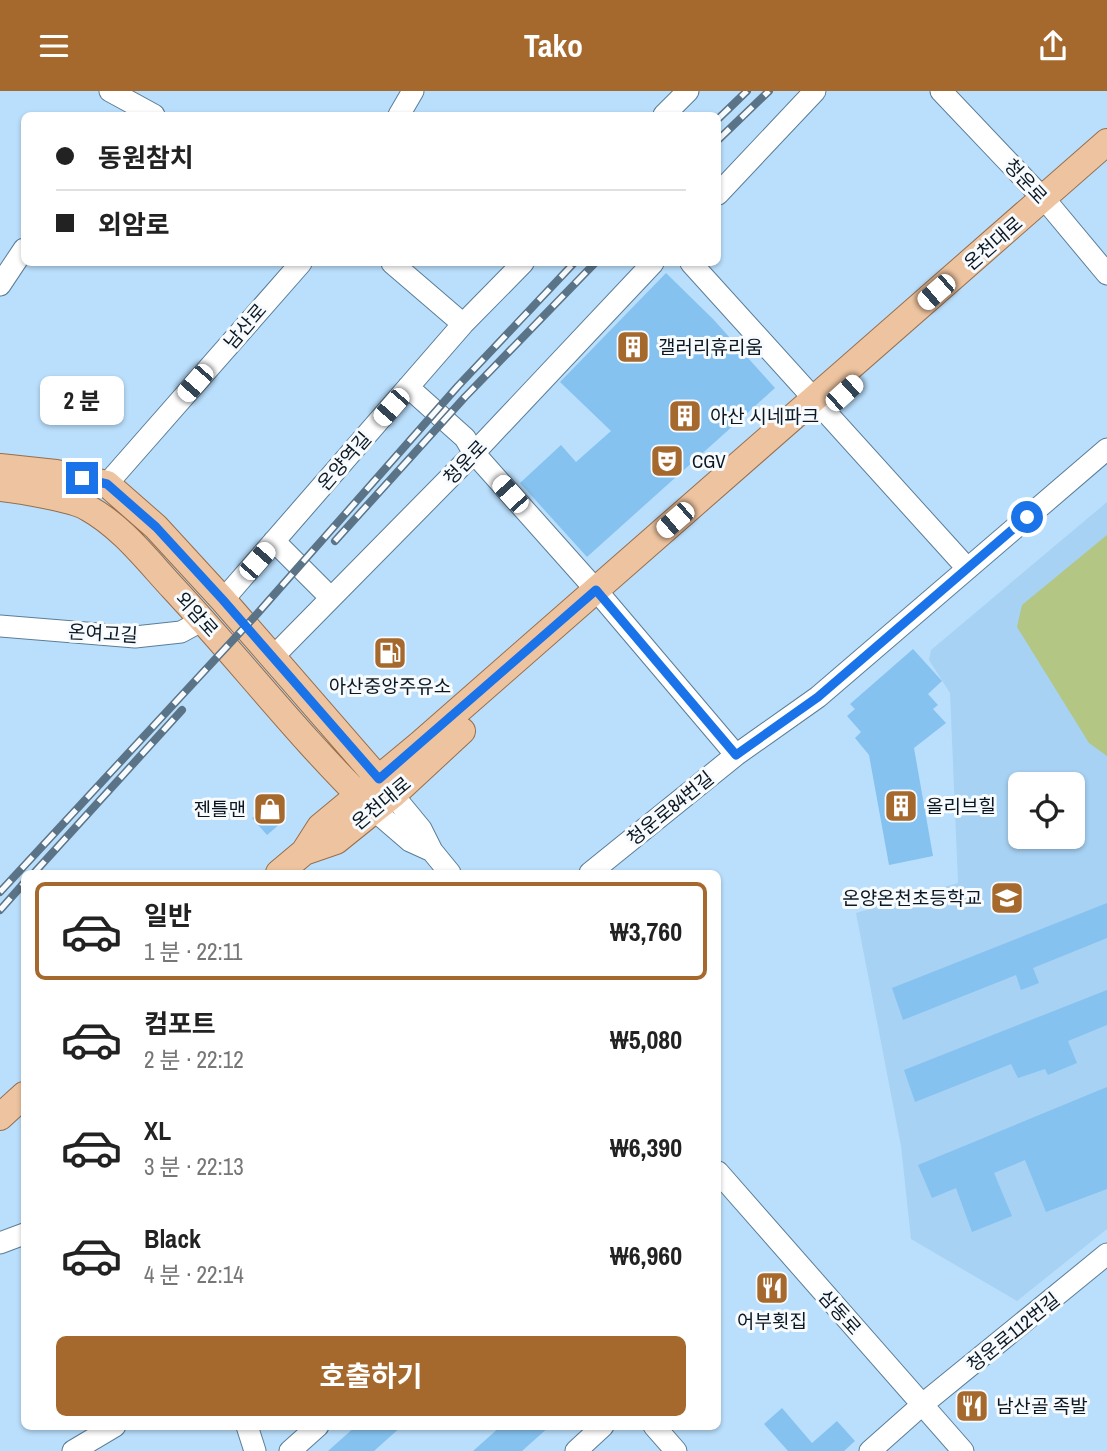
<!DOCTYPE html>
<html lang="ko">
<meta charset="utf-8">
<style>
:root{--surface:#fff;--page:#f6f6f6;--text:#222;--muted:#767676;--line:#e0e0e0;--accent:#a6692d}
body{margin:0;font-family:"Archivo Narrow","Noto Sans KR",sans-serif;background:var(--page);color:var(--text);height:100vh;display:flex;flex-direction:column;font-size:26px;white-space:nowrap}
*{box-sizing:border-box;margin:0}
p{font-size:23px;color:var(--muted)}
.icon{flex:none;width:38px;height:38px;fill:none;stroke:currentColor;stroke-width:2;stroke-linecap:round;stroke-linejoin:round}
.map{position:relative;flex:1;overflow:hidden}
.drawer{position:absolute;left:21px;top:779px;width:700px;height:560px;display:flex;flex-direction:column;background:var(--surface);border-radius:10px;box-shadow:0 2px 5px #0004}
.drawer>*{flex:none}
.guide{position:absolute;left:21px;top:21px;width:700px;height:154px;border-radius:10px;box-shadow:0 2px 5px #0004;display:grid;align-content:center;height:154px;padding:0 35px;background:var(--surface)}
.fabs{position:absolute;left:1008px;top:681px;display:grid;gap:14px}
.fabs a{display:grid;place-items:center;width:77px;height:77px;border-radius:10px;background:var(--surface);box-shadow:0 2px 5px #0004;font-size:35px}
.end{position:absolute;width:32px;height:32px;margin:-16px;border:9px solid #1a73e8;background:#fff;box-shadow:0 0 0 4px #fff}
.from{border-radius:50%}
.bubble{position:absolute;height:49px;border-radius:10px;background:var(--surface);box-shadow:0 2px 5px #0004;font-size:23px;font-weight:700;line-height:49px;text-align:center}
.car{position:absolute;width:21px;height:42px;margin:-21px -10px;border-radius:9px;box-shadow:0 0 5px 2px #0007;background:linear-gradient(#fff 24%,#345 0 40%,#fff 0 76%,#345 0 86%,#fff 0)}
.guide b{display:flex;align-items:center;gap:24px;height:66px;font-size:26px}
.guide b+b{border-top:2px solid var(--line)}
.guide i{width:18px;height:18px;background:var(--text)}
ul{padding:12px 0 0;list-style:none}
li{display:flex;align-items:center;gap:21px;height:98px;margin:0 14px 10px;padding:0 21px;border:4px solid transparent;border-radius:10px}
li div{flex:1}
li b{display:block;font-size:26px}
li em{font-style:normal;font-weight:700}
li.active{border-color:var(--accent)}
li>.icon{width:63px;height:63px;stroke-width:1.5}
.primary-button{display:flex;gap:14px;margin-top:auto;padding:14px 35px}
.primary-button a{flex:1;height:80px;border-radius:10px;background:var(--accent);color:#fff;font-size:28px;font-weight:700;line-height:80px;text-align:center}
header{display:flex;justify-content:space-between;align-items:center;height:91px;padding:0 35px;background:var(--accent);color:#fff;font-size:32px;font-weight:700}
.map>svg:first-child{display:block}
</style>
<header><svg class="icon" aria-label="menu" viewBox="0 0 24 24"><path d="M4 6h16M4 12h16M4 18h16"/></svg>Tako<svg class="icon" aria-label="share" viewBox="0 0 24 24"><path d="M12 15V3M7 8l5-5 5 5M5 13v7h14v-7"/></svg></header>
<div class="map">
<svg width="1107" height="1360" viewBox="0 0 1107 1360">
<rect width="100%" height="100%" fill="#badffc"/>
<path fill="#a7d2f4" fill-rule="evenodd" d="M1107,411V1138L1017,1210L911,1148L901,1055L856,822L958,792L950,602L929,569L931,559ZM1020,693H1073V746H1020Z"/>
<path fill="#b3c684" d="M1107,444V665L1089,652L1017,536L1022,514Z"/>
<path fill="#85c2f0" d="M666,182L713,228L775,297L587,466L520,392L561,354L576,371L611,340L560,291Z
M913,558L942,590L928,603L938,614L933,618L946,632L914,657L933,765L889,774L869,664L855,647L861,641L847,625L855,618L850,613Z
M270,710L287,727L267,744L252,727Z
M1107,812V847L1033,877L1039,892L1021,899L1016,884L903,929L892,897Z
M1107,899V934L1068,950L1077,972L1048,984L1045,978L1018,987L1011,973L915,1011L904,979Z
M1107,996V1098L1046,1121L1025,1069L994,1082L1012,1125L972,1141L956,1097L932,1107L918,1074Z
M782,1317L812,1352L837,1330L855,1350L844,1360H788L764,1333Z
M356,1335H402L374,1360H328Z
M501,1335H550L522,1360H473Z"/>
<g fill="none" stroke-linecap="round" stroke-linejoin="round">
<defs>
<path id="minor" d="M110,0L154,24
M941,0L1052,117L1107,183
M399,24L413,0
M664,24L688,0
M718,103L815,0
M392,172L463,233
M691,172L967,477
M0,194L24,158
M408,296L465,347L474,362L596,499L736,664
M107,393L301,172
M274,450L331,507
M223,509L463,233L523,172
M0,535L135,546L181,541L203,529
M272,567L474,362L653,172
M393,704L421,738L432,760L450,782
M374,719L410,750L432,760
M590,782L736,664L818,606L1107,358
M718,1081L963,1360
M0,1152L24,1143
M247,1335L255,1360
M654,1335L676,1360
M73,1360L115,1335
M290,1360L318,1335
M576,1360L603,1335
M870,1360L923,1313L1107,1163"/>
<path id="major" d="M0,376L56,382L107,393L156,436L223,509L390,701
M0,397C18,399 74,408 88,417C122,436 147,469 173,497C240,569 300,647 370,715
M304,761L336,750L393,704L462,640
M279,782L304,761L320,736L420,653L1107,51
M0,1026L24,1004"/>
</defs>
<use href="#minor" stroke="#5b7d97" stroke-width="23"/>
<use href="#major" stroke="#976e4b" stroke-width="28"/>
<use href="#minor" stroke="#fff" stroke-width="21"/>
<use href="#major" stroke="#eec4a0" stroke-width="26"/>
<defs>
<path id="rail" d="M718,28L747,0
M718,49L769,0
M335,450L465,306L595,172
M34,782L182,619
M0,801L257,523L458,295L574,172
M0,819L24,792"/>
</defs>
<use href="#rail" stroke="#5b7386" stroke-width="8"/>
<use href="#rail" stroke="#f8fbfe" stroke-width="5" stroke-dasharray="16" stroke-linecap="butt"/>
</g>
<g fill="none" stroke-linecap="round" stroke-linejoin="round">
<path stroke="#1a73e8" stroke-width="9" d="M82,387L107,393L156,436L223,509L379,688L596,499L736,664L818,606L1027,426"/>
</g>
<defs>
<symbol id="building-square" viewBox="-11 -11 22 22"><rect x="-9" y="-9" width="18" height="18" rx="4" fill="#a6692d" stroke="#f8fbfe"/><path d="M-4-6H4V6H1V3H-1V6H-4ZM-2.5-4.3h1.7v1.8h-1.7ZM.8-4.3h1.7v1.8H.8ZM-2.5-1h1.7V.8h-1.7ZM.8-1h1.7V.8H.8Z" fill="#fff"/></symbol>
<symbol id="theatre-square" viewBox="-11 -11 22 22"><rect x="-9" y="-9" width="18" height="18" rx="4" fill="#a6692d" stroke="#f8fbfe"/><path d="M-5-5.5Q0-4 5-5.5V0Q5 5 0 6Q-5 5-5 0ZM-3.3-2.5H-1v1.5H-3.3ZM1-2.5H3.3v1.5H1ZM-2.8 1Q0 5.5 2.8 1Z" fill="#fff"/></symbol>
<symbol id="fuel-square" viewBox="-11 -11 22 22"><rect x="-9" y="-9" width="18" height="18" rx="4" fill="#a6692d" stroke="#f8fbfe"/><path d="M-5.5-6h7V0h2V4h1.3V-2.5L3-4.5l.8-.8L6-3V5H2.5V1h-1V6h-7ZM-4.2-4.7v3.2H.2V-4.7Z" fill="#fff"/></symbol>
<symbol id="shop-square" viewBox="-11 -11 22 22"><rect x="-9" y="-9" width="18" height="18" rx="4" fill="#a6692d" stroke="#f8fbfe"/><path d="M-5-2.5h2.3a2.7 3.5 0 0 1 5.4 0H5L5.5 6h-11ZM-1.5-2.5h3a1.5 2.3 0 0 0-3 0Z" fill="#fff"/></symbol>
<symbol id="school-square" viewBox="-11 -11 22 22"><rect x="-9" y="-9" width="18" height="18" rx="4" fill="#a6692d" stroke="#f8fbfe"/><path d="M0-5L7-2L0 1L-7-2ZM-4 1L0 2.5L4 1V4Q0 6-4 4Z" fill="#fff"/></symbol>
<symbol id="restaurant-square" viewBox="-11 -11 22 22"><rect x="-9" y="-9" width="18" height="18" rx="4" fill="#a6692d" stroke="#f8fbfe"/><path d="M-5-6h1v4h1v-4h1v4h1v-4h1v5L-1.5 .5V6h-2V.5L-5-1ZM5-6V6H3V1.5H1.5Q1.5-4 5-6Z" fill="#fff"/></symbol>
</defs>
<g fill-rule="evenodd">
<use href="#building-square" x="614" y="237" width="38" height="38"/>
<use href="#building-square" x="666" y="306" width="38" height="38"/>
<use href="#theatre-square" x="648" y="351" width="38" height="38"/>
<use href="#fuel-square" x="371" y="543" width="38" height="38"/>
<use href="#building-square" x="882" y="696" width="38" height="38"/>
<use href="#shop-square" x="251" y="699" width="38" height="38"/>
<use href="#school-square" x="988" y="788" width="38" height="38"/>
<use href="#restaurant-square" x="753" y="1178" width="38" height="38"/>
<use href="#restaurant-square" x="953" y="1296" width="38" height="38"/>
</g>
<g text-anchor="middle" stroke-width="6" stroke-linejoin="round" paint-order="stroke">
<g font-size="19" fill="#0b1823" stroke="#f8fbfe">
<text transform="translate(1026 90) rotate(47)" y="7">청운로</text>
<text transform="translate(993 152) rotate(-41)" y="7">온천대로</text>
<text transform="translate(245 235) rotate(-49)" y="7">남산로</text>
<text transform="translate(344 370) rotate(-49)" y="7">온양역길</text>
<text transform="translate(465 371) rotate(-46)" y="7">청운로</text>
<text transform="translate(197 523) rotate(48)" y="7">외암로</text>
<text transform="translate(103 542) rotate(3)" y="7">온여고길</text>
<text transform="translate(381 712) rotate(-40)" y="7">온천대로</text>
<text transform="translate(670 717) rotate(-39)" y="7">청운로84번길</text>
<text transform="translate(840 1221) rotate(48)" y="7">삼동로</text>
<text transform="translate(1013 1241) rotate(-39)" y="7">청운로112번길</text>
</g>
<g font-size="19" fill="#0b1823" stroke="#f8fbfe" text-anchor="start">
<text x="658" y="263">갤러리휴리움</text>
<text x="710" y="332">아산 시네파크</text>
<text x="692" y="377">CGV</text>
<text x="390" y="602" text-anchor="middle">아산중앙주유소</text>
<text x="926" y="722">올리브힐</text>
<text x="246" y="725" text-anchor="end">젠틀맨</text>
<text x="982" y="814" text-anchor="end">온양온천초등학교</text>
<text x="772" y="1237" text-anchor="middle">어부횟집</text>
<text x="996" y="1322">남산골 족발</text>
</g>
</g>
</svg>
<div class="fabs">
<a><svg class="icon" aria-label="locate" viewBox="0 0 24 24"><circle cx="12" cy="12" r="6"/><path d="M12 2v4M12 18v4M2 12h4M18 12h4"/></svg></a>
</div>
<i class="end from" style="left:1027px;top:426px"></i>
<i class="end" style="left:82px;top:387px"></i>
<div class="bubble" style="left:40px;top:285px;width:84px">2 분</div>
<i class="car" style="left:936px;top:201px;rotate:229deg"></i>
<i class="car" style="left:195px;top:292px;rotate:221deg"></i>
<i class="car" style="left:844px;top:302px;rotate:48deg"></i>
<i class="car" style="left:391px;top:316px;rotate:221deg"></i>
<i class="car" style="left:510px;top:403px;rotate:318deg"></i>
<i class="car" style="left:675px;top:429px;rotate:229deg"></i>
<i class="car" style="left:257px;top:470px;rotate:41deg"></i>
<div class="guide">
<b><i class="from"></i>동원참치</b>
<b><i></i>외암로</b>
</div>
<section class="drawer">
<ul>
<li class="active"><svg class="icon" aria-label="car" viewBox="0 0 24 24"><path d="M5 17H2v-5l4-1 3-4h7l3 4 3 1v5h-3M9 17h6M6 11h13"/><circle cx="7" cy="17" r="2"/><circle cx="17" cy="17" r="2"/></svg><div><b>일반</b><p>1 분 · 22:11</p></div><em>₩3,760</em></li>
<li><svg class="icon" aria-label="car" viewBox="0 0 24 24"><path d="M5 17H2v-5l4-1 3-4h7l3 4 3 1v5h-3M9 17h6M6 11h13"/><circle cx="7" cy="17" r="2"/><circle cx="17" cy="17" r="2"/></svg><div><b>컴포트</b><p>2 분 · 22:12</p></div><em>₩5,080</em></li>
<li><svg class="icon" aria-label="car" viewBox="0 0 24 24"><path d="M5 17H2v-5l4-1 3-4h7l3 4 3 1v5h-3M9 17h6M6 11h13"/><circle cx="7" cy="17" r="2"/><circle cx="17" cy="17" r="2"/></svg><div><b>XL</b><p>3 분 · 22:13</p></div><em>₩6,390</em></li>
<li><svg class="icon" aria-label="car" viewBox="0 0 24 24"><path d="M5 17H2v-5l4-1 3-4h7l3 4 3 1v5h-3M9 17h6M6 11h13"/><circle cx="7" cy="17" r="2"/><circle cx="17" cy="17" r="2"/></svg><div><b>Black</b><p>4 분 · 22:14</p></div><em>₩6,960</em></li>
</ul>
<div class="primary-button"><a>호출하기</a></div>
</section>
</div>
